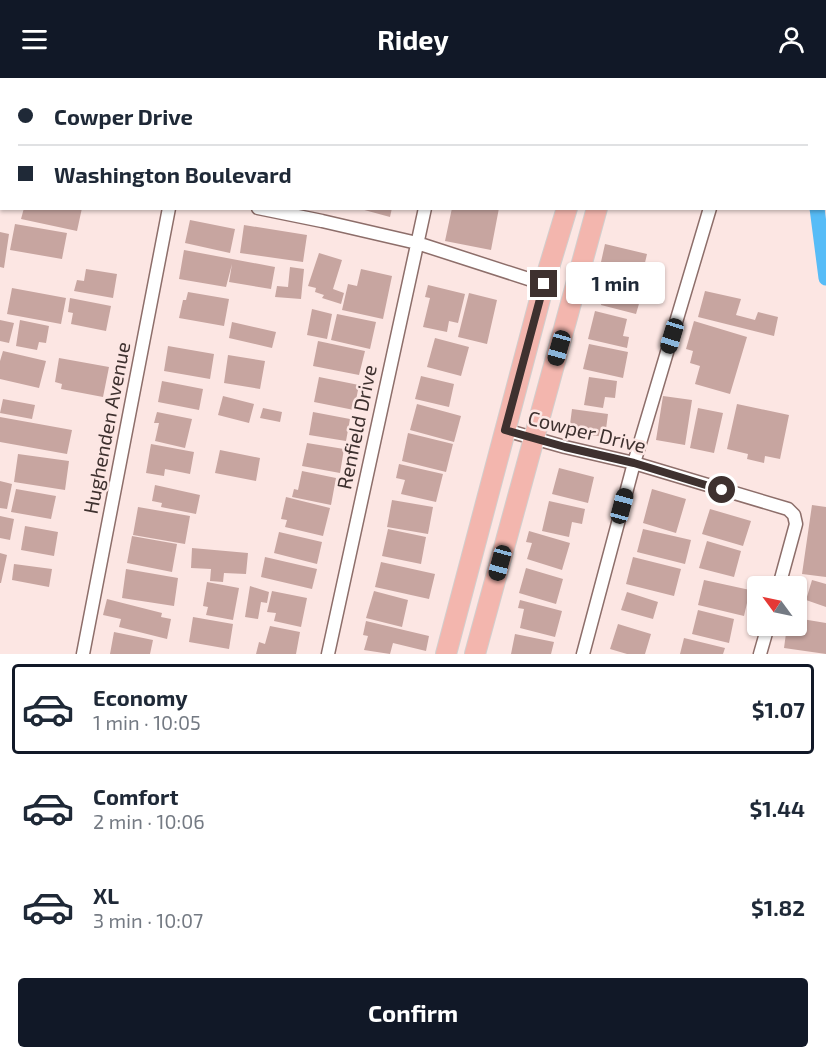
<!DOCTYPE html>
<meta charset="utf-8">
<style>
:root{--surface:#fff;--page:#f2f2f3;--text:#1f2937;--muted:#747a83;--line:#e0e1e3;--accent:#111827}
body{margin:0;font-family:"Exo 2",sans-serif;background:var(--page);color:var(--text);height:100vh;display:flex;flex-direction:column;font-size:22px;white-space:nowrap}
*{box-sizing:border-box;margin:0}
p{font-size:20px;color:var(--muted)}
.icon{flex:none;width:33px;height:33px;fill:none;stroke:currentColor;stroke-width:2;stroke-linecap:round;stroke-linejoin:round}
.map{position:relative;height:576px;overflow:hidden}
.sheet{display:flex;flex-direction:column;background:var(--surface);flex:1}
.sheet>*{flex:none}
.banner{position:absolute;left:0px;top:0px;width:826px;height:132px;box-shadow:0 2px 4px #0004;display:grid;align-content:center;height:132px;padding:0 18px;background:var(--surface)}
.needle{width:39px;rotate:303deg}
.fabs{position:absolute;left:747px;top:498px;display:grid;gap:12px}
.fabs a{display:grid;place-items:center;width:60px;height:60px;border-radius:6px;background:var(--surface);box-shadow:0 2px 4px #0004;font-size:30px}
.end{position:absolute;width:27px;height:27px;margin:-14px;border:8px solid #3e312f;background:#fff;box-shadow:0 0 0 3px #fff}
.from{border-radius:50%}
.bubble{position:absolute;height:42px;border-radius:6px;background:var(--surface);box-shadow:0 2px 4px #0004;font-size:20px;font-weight:700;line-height:42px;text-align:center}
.car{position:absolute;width:18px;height:36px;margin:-18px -9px;border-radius:8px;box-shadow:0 0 4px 2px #0007;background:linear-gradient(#222 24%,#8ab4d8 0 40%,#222 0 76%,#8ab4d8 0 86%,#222 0)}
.banner b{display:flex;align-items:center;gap:21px;height:57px;font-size:22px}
.banner b+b{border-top:2px solid var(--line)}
.banner i{width:15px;height:15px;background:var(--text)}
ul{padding:10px 0 0;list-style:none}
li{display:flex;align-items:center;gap:18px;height:90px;margin:0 12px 9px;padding:0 6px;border:3px solid transparent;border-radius:6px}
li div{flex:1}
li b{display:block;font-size:22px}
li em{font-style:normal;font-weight:700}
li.selected{border-color:var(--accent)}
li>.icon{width:54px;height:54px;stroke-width:1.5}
.button{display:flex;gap:12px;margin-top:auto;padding:12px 18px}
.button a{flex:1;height:69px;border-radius:6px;background:var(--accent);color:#fff;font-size:24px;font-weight:700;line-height:69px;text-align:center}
header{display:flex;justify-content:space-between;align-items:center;height:78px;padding:0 18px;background:var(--accent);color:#fff;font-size:27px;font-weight:700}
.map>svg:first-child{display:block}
</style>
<header><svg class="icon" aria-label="menu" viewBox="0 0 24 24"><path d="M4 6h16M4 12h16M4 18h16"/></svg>Ridey<svg class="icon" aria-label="person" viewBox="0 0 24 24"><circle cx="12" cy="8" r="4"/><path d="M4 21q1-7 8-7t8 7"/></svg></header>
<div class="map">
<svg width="826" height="576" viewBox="0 0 826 576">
<rect width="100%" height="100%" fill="#fce6e3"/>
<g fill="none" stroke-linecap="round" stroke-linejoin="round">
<path stroke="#57bcf7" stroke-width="15" d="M811,2V0
M817,130L826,200"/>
</g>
<path fill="#c7a5a0" d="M24,130H82L77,153L21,141Z
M357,130H392L390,139Z
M452,130H499L491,172L445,163Z
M190,142L235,151L230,175L185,165Z
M15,146L67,155L62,181L10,172Z
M244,147L307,157L303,184L240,175Z
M0,154L9,156L4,190L0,189Z
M605,166L647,176L641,202L599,193Z
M184,172L275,189L271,211L229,204L232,186L226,209L179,201Z
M319,175L342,182L333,211L344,215L341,226L322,220L324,217L315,214L316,210L308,208Z
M290,189L304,191L301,221L275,219L277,208L288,209Z
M86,191L117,196L113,220L74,213L77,202L84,203Z
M361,191L392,198L383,241L342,232L348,206L357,208Z
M602,201L643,212L636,236L601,227L603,217L599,216Z
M428,207L465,216L458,245L449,243L447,254L423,249L430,220L425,219Z
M12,210L66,220L61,246L7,236Z
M705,213L741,221L736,237L755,242L758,234L778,239L774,258L698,239Z
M188,214L229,221L224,248L179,240L183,222H186Z
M469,215L497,222L487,266L458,259Z
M70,220L111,228L106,253L71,246L73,235L68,234Z
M312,231L332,236L327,261L307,257Z
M595,233L627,241L623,258L629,259L627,270L588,261Z
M337,236L376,244L370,271L331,262Z
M0,242L14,245L9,265L0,263Z
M20,242L49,248L46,265L39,264L37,272L16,268Z
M694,243L747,259L730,316L695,306L700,288L690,285L693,273L686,271Z
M232,244L276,254L272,270L229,260Z
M435,260L469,269L461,298L427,289Z
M318,263L365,273L359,297L313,288Z
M589,266L628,274L623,300L583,291Z
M168,268L214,276L210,301L164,293Z
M3,273L46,283L39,310L0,301V283Z
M228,277L265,283L260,311L224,305Z
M59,280L109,289L103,319L61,311L62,306L55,304Z
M421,298L454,306L449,329L415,321Z
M319,299L359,307L354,332L314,324Z
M589,299L617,303L615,320L605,319L603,330L584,327Z
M162,303L203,311L199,332L158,324Z
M223,318L254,326L249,345L218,337Z
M663,318L692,322L685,367L656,362Z
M3,321L35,327L32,341L0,335Z
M417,326L461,338L454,364L410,352Z
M737,326L789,337L780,381L765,378L764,385L747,381L748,376L727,371Z
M263,330L282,334L280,344L260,340Z
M698,330L723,335L714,375L690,370Z
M572,331L608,336L605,359L569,354Z
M157,334L192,341L185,370L155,363L159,345H154Z
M313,334L350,341L346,363L309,357Z
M0,339L72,352L67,376L0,364Z
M408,355L453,366L446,394L402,383Z
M307,365L344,371L340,395L302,388Z
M151,366L194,374L190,396L165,391L164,398L146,395Z
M220,372L260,380L256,403L215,395Z
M18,376L69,383L65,412L14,404Z
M399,386L443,396L436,424L401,416L405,402L396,400Z
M559,390L594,399L588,425L552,416Z
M302,393L336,400L331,427L292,419L294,411L298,412Z
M0,403L12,406L7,431L0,430Z
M155,407L200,417L196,436L161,429L162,425L152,423Z
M16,411L56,418L51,441L11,434Z
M652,411L686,421L676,455L643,445Z
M286,419L330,430L323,458L285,449L287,442L281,441Z
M392,422L433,429L428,456L387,449Z
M549,423L585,431L582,446L572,444L569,459L542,453Z
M812,427L826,429V499L802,496Z
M138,429L190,438L185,466L133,457Z
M710,431L751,443L743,468L702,456Z
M0,438L14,441L10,462L0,460Z
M25,448L58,454L54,478L21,472Z
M388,451L426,459L421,486L382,478Z
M643,451L691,462L685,486L637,474Z
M529,453L570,465L562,492L527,481L532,465L526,464Z
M279,454L322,464L317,486L274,475Z
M132,458L177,466L172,494L127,485Z
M707,463L741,473L734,499L699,490Z
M192,470L248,475L246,496L224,495L223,504L210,503L211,491L191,490Z
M0,475L7,477L1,505H0Z
M265,479L317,491L312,511L261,499Z
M633,479L681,491L674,518L626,506Z
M381,484L435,496L429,521L375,509Z
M14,486L52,491L49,509L12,502Z
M526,490L563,501L556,526L519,515Z
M126,491L178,500L174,528L122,520Z
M704,502L750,512L744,538L698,527Z
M812,502L826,506V529L806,522Z
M207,504L239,510L233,542L206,537L208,529L203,528Z
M250,508L269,514L267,525L261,524L258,541L245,539Z
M272,513L307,520L301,549L274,543L276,535L267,534Z
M374,513L408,522L402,549L366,540Z
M627,514L658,524L653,541L621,532Z
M107,521L162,535L161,539L171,541L167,561L119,549L121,541L103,537Z
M520,522L562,533L555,559L520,550L524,531L518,530Z
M698,532L734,541L729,565L692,556Z
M193,539L233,546L229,571L189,564Z
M796,540L826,545V576L784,570L787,548H796Z
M366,543L429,558L426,573L393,565L390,576L364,572L368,558L363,557Z
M618,546L651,556L645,576H627L610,571Z
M270,548L300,554L296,576H256L259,564L265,566Z
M114,554L153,562L150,576H110Z
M515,556L554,564L551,576H511Z
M684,560L725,570L723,576H680Z"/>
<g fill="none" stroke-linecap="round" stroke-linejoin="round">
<defs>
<path id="minor" d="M193,2V0
M457,2V0
M749,2L750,0
M0,87H2
M258,130L322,143L417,165L544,206
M505,352L565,369L634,385L788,431L794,437L796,446L779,508
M83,576L169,130
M328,576L425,130
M583,576L634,385L710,130
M760,576L768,548"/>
<path id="trunk" d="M607,2V0
M633,2V0
M446,576L544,206L567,130
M475,576L597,130"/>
</defs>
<use href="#minor" stroke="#8d6e6a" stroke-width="15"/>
<use href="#trunk" stroke="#d1cecd" stroke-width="22"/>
<use href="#minor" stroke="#fff" stroke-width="12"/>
<use href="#trunk" stroke="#f3b6ae" stroke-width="20"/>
</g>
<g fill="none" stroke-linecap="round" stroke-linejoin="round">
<path stroke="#3e312f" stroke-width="8" d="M544,206L505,352L565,369L634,385L722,412"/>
</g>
<g text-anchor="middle" stroke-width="5" stroke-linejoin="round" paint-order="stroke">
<g font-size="20" fill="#3e312f" stroke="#fce6e3">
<text transform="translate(357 349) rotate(-78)" y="7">Renfield Drive</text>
<text transform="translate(107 350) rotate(-79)" y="7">Hughenden Avenue</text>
<text transform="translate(587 354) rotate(14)" y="7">Cowper Drive</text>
</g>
</g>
</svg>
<div class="fabs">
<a><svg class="needle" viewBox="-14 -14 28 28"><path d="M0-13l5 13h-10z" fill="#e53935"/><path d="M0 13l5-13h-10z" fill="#747a83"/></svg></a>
</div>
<i class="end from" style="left:722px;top:412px"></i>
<i class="end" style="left:544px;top:206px"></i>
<div class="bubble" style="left:566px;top:184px;width:99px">1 min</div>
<i class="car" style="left:672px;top:258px;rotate:197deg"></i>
<i class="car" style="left:559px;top:270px;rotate:196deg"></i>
<i class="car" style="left:622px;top:428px;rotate:15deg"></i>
<i class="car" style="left:500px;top:485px;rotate:195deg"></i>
<div class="banner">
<b><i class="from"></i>Cowper Drive</b>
<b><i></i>Washington Boulevard</b>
</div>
</div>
<section class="sheet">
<ul>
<li class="selected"><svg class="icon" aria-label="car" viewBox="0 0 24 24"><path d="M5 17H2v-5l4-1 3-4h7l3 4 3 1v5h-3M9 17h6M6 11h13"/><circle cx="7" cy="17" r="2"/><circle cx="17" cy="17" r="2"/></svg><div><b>Economy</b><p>1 min · 10:05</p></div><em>$1.07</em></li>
<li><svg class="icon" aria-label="car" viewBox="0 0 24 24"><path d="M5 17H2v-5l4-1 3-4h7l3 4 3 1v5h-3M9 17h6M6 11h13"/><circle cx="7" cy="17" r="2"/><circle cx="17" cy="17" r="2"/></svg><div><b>Comfort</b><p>2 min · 10:06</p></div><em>$1.44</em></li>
<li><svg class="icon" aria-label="car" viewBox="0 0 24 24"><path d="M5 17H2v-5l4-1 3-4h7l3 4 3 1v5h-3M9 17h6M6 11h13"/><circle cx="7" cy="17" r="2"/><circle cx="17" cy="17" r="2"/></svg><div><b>XL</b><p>3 min · 10:07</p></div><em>$1.82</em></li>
</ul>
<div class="button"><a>Confirm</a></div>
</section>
